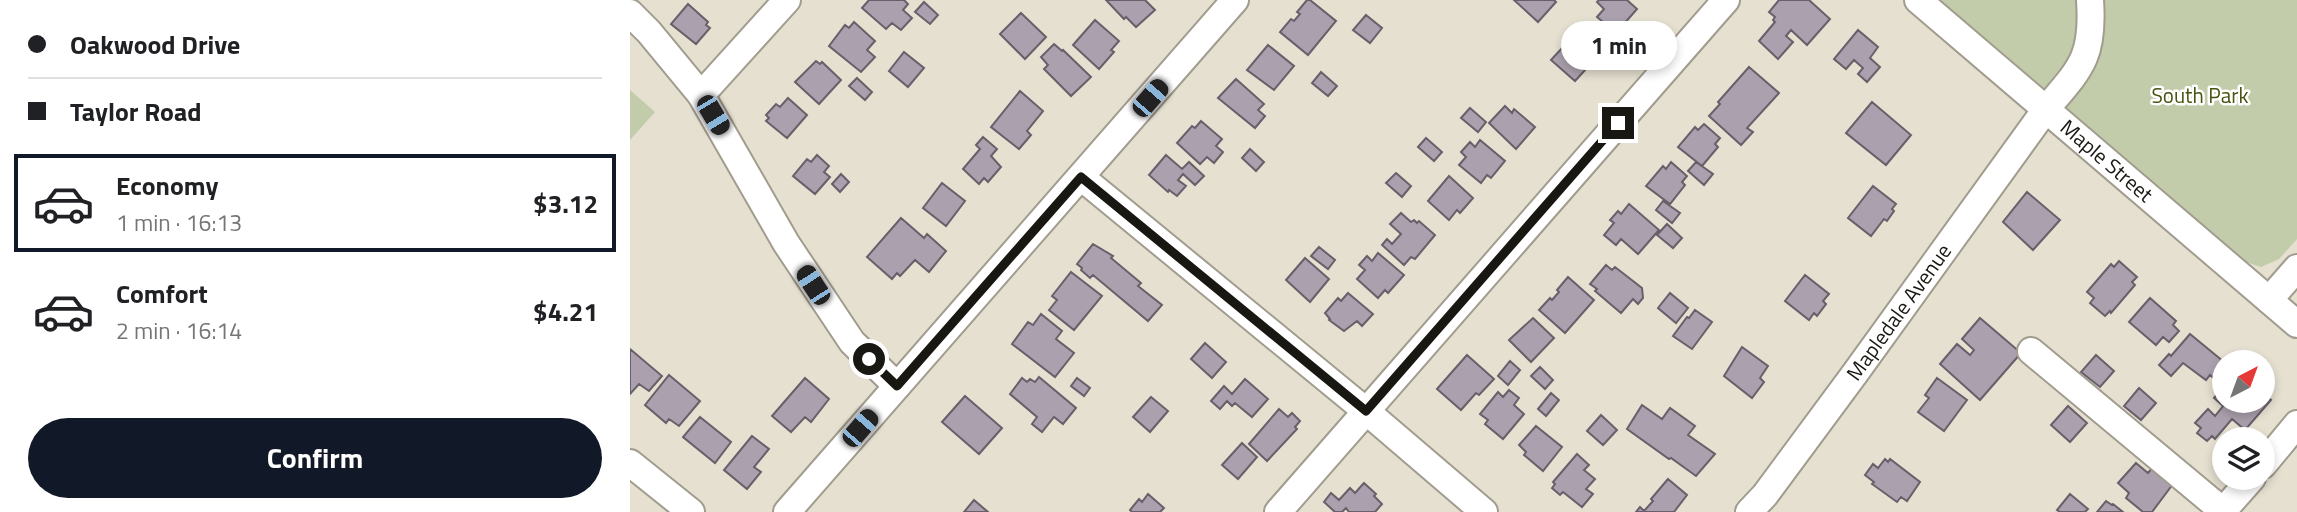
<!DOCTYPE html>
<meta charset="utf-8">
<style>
:root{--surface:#fff;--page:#f2f2f2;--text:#202124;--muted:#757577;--line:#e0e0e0;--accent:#111827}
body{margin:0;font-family:"Titillium Web",sans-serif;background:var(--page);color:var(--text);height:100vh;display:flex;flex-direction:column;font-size:26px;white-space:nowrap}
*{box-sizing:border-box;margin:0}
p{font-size:23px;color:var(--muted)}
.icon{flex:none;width:38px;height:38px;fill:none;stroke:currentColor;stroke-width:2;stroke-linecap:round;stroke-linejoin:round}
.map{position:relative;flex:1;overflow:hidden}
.details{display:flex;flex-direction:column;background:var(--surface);width:630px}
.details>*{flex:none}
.top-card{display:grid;align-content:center;height:154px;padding:0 28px;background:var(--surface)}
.needle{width:46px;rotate:41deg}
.buttons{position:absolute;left:1582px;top:350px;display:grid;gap:14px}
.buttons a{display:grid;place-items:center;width:63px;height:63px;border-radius:50%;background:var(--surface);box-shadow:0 4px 10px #0003;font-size:35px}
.end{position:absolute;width:32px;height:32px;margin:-16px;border:9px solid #191712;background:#fff;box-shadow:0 0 0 4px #fff}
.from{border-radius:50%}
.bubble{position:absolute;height:49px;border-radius:24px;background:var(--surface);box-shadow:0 4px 10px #0003;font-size:23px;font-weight:700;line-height:49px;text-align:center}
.car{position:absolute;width:21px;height:42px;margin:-21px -10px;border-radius:9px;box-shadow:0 0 5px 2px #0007;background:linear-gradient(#222 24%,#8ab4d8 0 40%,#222 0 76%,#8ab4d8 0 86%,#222 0)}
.top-card b{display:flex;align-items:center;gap:24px;height:66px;font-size:26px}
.top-card b+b{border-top:2px solid var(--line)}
.top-card i{width:18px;height:18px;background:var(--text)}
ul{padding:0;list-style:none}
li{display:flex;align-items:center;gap:21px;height:98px;margin:0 14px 10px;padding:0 14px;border:4px solid transparent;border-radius:0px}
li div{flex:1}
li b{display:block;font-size:26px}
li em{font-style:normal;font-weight:700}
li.selected{border-color:var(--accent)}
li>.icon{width:63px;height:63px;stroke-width:1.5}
.button{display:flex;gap:14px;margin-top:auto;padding:14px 28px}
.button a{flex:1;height:80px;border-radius:42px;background:var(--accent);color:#fff;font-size:28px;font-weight:700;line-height:80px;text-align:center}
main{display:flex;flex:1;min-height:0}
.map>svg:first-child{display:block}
</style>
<main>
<section class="details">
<div class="top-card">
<b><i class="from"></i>Oakwood Drive</b>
<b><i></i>Taylor Road</b>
</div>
<ul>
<li class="selected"><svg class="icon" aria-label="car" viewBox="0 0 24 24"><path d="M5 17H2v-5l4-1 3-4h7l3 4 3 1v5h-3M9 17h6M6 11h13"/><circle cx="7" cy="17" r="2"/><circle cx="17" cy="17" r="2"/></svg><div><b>Economy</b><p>1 min · 16:13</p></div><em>$3.12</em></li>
<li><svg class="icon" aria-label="car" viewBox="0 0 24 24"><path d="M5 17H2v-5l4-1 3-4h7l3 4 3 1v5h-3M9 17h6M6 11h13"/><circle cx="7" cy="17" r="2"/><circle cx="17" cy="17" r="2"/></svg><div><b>Comfort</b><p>2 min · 16:14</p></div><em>$4.21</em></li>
</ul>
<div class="button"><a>Confirm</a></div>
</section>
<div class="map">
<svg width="1667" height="512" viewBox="0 0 1667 512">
<rect width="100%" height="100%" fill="#e5e0d0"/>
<path fill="#c2cbaa" d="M1309,0H1667V239L1649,259L1631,267L1613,261Z
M0,90L25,112L0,140Z"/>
<path fill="#aba1ae" stroke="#685f6a" stroke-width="2" d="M239,0H274L278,4L273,10L282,18L271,30L262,23L256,29L232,8Z
M476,0H515L525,10L506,27L496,17L494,19Z
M677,0H680L706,21L678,55L650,32L661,19L664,21L670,14L667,12Z
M884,0H924L926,2L908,22Z
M969,0H997L1007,9L986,33L967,17L974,9L967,2Z
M1149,0H1179L1200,19L1177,45L1161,30L1156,36L1163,42L1148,59L1129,41L1145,22L1143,20L1145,17L1139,12Z
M294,2L308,15L300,24L285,12Z
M58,4L78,22L76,25L80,28L66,44L41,24Z
M391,13L416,37L395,59L370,34Z
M736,15L752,28L740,43L723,30Z
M465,20L489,41L481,50L484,52L469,69L443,45Z
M224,22L245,41L237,50L245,57L231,72L199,46L215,25L219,28Z
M1228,30L1248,47L1240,58L1250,67L1237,82L1228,74L1233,68L1224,60L1216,69L1204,59Z
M954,35L970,49L965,55L967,57L945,81L921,60L934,46L938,50Z
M424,44L432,51L433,50L461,77L441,96L414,69L418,65L411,57Z
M638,45L664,66L644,90L617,70Z
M274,52L294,68L278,87L259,71Z
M186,61L190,64L192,62L211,80L189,104L165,82Z
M1119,67L1149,93L1117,128L1123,132L1111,145L1079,116L1090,104L1088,102Z
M691,72L707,86L698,96L682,83Z
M227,78L242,92L235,100L219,86Z
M606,79L634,104L628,110L635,116L625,128L588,98Z
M390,91L413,111L397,131L401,135L389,149L361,127Z
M158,98L177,115L157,138L136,121L139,118L136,115L146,104L150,107Z
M1242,102L1281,135L1256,165L1216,133Z
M875,106L882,113L884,109L905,127L886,149L859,123Z
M840,108L856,122L848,132L831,118Z
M571,121L592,139L586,146L593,152L584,163L577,157L570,164L547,143L562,126L565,128Z
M1074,124L1090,138L1085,144L1088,147L1072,166L1048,147L1065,127L1068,130Z
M353,137L367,149L361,156L371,167L358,182L354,178L349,184L333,169L350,149L346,145Z
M796,138L812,152L804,161L788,147Z
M850,140L875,161L861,178L857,175L851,183L829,165L836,157L831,152L840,142L845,147Z
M620,149L634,162L626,171L612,158Z
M187,155L199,166L194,172L200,177L185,194L163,176L177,159L181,162Z
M536,155L552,169L559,162L574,176L565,185L553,174L548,180L556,186L547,196L539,190L538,192L519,175Z
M1041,162L1057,176L1052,182L1055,185L1040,204L1016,186L1033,166L1036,169Z
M1066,162L1083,174L1074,185L1058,171Z
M766,173L781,186L772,197L756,183Z
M211,174L219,182L210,192L202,184Z
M819,176L843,198L830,213L827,210L819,220L798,201Z
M312,183L335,201L316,226L293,208Z
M1243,186L1266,204L1262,209L1264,211L1257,221L1254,219L1241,236L1218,218Z
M1397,192L1430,220L1403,250L1373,222Z
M1033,201L1050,213L1042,223L1026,210Z
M999,204L1029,230L1008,254L991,239L986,245L974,235L984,223L980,220L988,211L991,214Z
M771,213L781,222L784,220L787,223L789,221L805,235L785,259L781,257L774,265L752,245L757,239L762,244L771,234L760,224Z
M271,218L294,238L297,234L316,251L299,272L285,260L270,276L267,273L262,279L237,257Z
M1037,224L1052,238L1043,248L1027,235Z
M463,244L483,256L481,258L511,283L508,286L532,305L518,321L463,275L460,278L451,270L452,268L447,264Z
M689,247L705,260L698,269L681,256Z
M748,253L774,275L758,293L755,290L748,298L727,279L735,270L729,265L737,256L742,261Z
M675,258L699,279L680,302L656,280Z
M1489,261L1507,277L1502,282L1505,285L1481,313L1480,311L1475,316L1460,303L1464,298L1457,292L1481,264L1484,267Z
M976,265L982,270L985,267L1012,288L1013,298L1008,304L1003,299L991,313L965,291L967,289L960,284Z
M441,272L472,296L444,330L419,310L427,300L422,296Z
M1175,275L1199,294L1193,301L1196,304L1187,316L1184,313L1179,320L1155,301Z
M938,277L964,300L935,333L909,310L920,298L922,300L929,292L927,290Z
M718,293L743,314L732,326L727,321L714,331L699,320L700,319L695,313L708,298L711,301Z
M1040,293L1058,308L1046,323L1028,308Z
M1520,298L1546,321L1543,325L1549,331L1539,342L1533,337L1526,345L1499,322Z
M1065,310L1082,322L1062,349L1043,336L1057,317L1059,318Z
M411,314L432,331L426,339L444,353L425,377L382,344L398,322L403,325Z
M903,318L924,338L901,362L879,340Z
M1350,318L1391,353L1350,400L1310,364L1327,344L1340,355L1344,350L1332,339Z
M1560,334L1594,362V372L1587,381L1580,375L1576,380L1553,363L1541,376L1529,365L1539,354L1541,356Z
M575,343L596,362L582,378L561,359Z
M1112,347L1138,366L1130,378L1134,382L1122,398L1094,376Z
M0,349L32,376L19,391L9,384L0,394Z
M837,355L864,379L849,395L846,393L831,410L807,389Z
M1466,355L1484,371L1470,387L1451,372Z
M880,361L890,370L878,385L868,376Z
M910,367L923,380L915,389L901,376Z
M39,375L70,401L49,426L39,419L36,423L15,405Z
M409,377L446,408L433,424L424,417L412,432L402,424L407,417L380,394L392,378L397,382L400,379L405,382Z
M175,378L199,399L181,422L175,417L161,432L142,416Z
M447,378L460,388L454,396L441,386Z
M1307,378L1337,400L1314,431L1288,412L1299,398L1295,395Z
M615,379L638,399L622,417L605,403L602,406L597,401L590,409L581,401L594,386L602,394Z
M1594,386V401H1633V394L1641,400L1615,430L1602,419L1585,439L1582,436L1577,441L1567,433L1571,428L1565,423L1578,409L1585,416L1593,406L1584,398Z
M1509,388L1526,403L1511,420L1494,406Z
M879,390L889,398L884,405L894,414L873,439L855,424L858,420L850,414L868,392L873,397Z
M921,393L929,400L916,416L908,409Z
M335,396L372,428L349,454L312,422Z
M521,397L538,411L520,432L503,417Z
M1012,405L1032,419L1040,408L1065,426L1058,435L1085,454L1066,476L1041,458L1039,459L997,429Z
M1438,406L1457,423L1440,442L1421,425Z
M649,409L658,417L662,413L670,421L665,427L667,429L637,461L619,444Z
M971,415L987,430L973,445L957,431Z
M70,417L101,442L85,463L53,437Z
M906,426L932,447L913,471L894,455L896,452L889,445Z
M122,436L139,449L124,467L131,472L117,489L94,470Z
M612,443L627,457L608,479L592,465Z
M947,454L959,465L954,470L965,479L956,489L963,494L952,507L933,492L930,495L922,488L925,484L923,482Z
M1255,459L1258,462L1260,459L1290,482L1277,501L1271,497L1267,502L1242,484L1244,482L1235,475L1243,464L1248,468Z
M1506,463L1518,473L1523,467L1543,484L1522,512H1513L1496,498L1499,493L1488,483Z
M1038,479L1057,495L1044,512H1006L1010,507L1014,511L1023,501L1021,499Z
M734,483L746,494L744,496L752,504L745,512H719L716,508L712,512H705L694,502L701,493L709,500L720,488L725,493Z
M518,494L534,508L530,512H502L500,510L509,499L512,502Z
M1440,494L1458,509L1455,512H1430L1427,510Z
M344,500L358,512H334Z
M1476,501L1482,505L1483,504L1493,512H1467Z"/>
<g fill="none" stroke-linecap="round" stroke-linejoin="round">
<defs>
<g id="minor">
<path id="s1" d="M1288,0L1667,324"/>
<path d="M0,13L19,32L71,95L156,243L222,342L267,386"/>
<path d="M71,95L157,0"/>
<path d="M451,177L736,411L854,512"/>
<path d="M1639,300L1667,268"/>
<path d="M1401,351L1593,511"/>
<path d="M0,463L61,512"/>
<path d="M1633,465L1667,424"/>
<path d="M157,512L605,0"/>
<path d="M648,512L1096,0"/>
<path id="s2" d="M1119,512L1135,495L1226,372L1416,109C1451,68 1464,57 1460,0"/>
<path d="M1592,512L1622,478"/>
</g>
</defs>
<use href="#minor" stroke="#a19c8e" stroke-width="30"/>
<use href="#minor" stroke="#fff" stroke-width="26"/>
</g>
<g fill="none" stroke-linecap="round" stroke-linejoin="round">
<path stroke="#191712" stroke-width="9" d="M239,359L267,386L451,177L736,411L988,123"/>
</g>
<g text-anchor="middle" stroke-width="5" stroke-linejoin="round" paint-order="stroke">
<g font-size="21" fill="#485310" stroke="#fff">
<text x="1570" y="103">South Park</text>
</g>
<g font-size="21" fill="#191712" stroke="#fff">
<text dy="7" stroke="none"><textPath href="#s1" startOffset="248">Maple Street</textPath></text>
<text dy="7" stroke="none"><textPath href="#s2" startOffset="250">Mapledale Avenue</textPath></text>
</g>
</g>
</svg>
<div class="buttons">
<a><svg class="needle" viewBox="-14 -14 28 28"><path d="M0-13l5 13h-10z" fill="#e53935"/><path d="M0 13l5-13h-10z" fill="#757577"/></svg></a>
<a><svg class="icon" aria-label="layers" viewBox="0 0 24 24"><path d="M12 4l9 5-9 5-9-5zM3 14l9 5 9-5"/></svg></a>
</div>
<i class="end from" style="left:239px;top:359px"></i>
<i class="end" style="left:988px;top:123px"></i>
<div class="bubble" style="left:931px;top:21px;width:116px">1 min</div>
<i class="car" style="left:520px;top:98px;rotate:41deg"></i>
<i class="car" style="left:83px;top:115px;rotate:149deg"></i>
<i class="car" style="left:183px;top:285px;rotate:327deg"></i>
<i class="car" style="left:230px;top:428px;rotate:41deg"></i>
</div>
</main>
